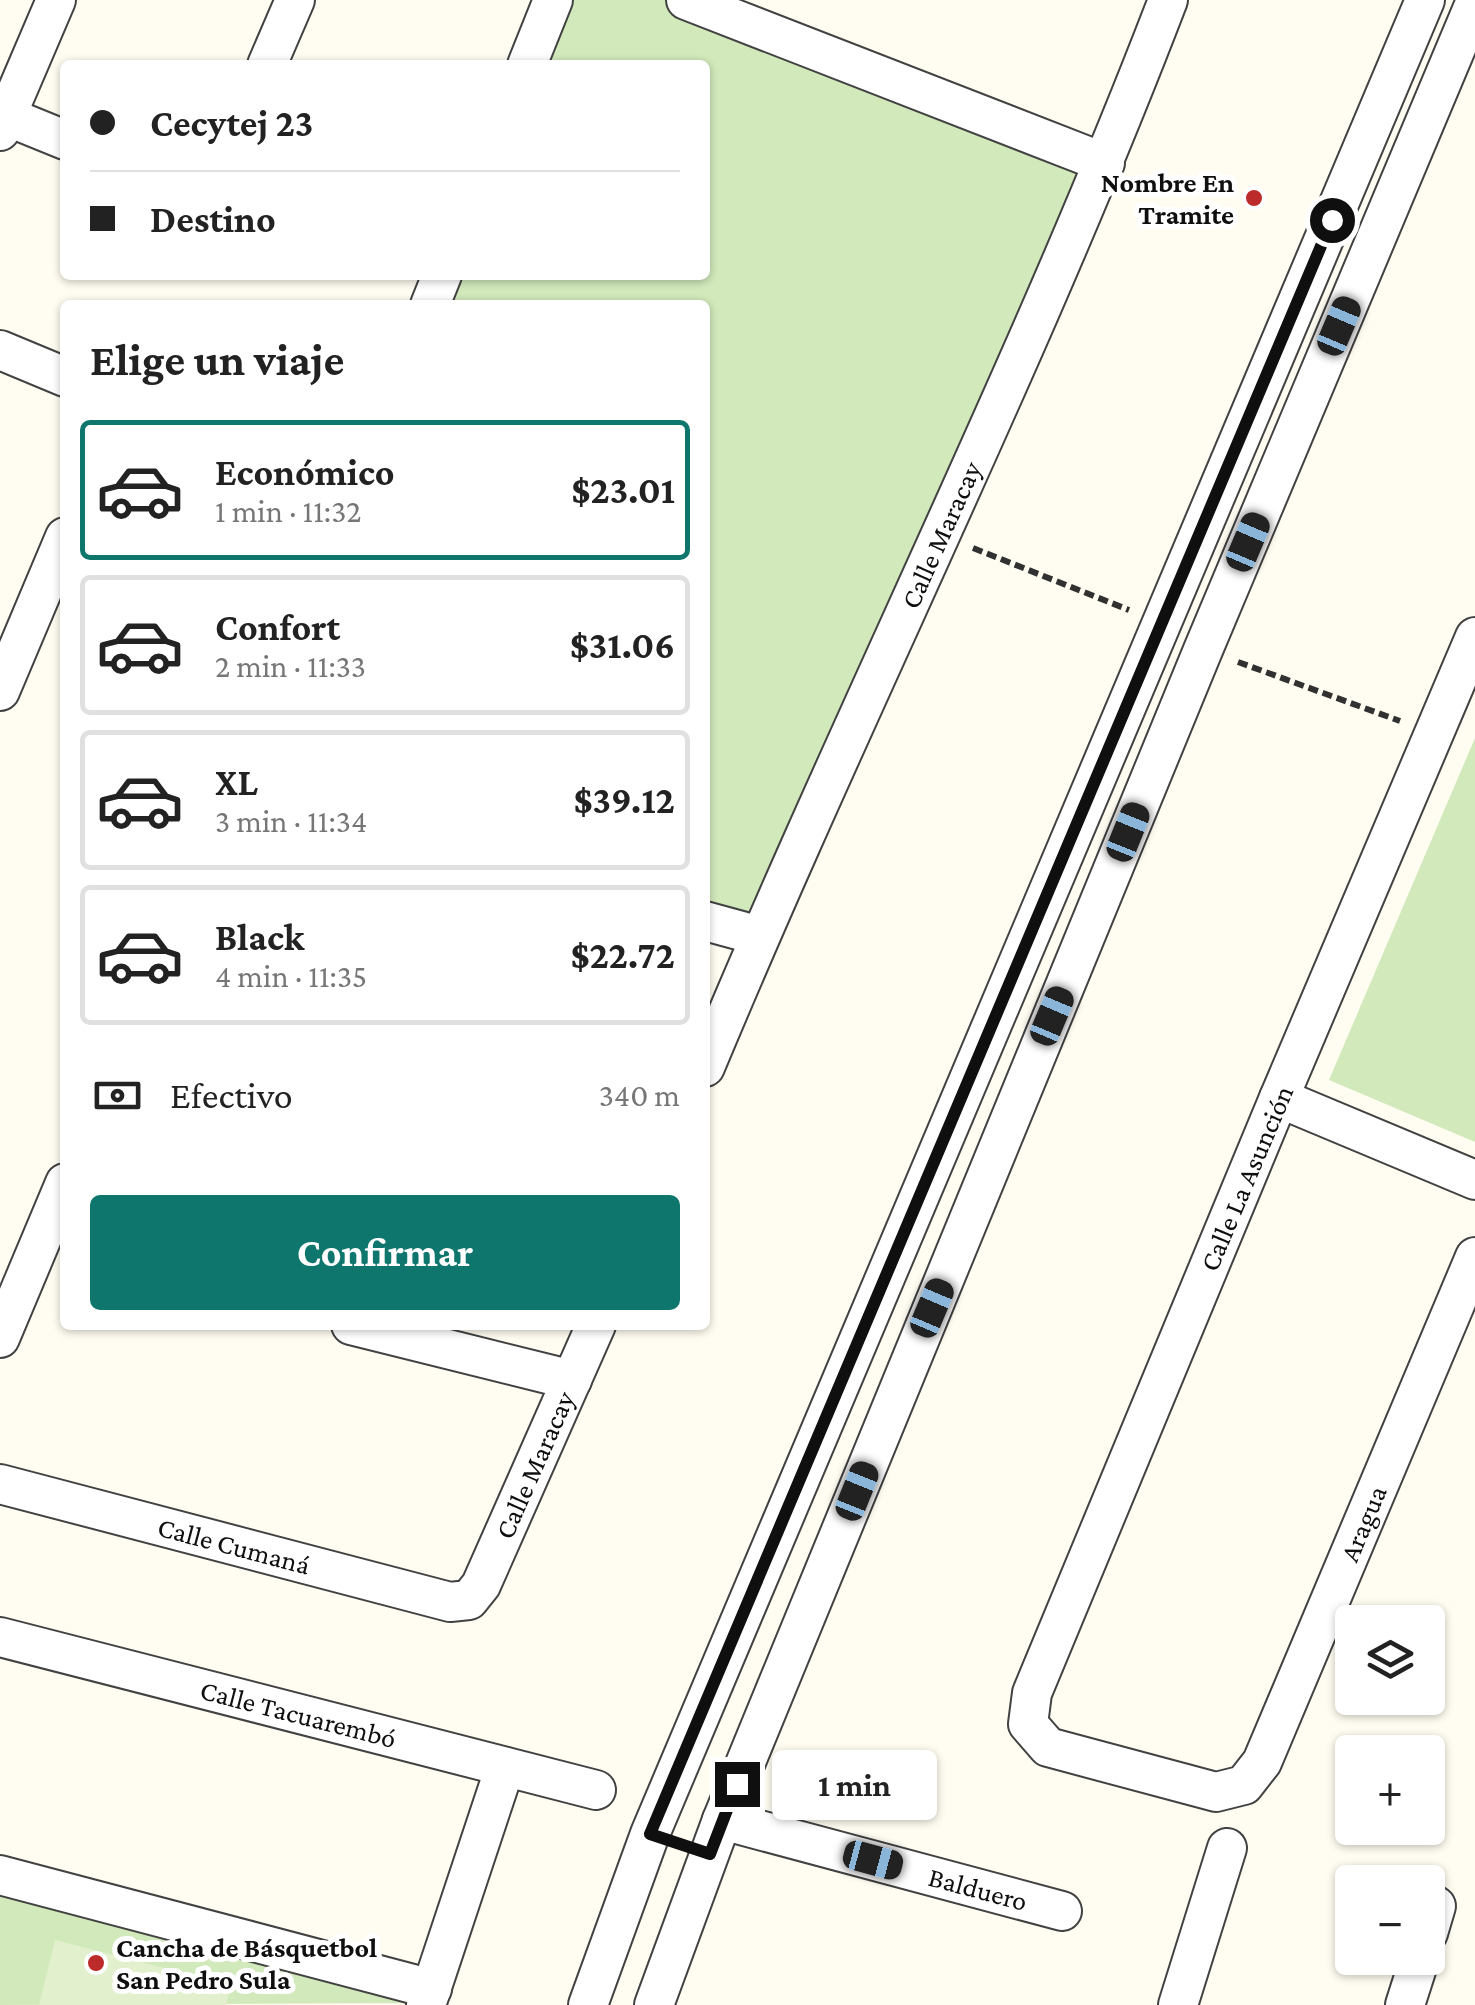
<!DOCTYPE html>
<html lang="es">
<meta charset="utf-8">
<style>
:root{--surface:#fff;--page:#f2f2f2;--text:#222;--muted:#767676;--line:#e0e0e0;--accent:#0f766e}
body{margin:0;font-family:"Crimson Pro",serif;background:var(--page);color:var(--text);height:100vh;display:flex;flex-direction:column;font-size:38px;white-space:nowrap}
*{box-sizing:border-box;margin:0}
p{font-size:32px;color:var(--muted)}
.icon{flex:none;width:55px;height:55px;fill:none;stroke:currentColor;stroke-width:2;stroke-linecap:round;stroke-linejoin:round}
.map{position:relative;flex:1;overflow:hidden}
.panel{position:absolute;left:60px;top:300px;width:650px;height:1030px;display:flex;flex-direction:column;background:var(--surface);border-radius:10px;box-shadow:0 2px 8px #0004}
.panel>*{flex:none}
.guide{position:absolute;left:60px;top:60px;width:650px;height:220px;border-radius:10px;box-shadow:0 2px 8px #0004;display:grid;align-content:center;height:220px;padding:0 30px;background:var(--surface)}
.fabs{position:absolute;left:1335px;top:1605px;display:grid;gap:20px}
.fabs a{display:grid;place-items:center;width:110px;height:110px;border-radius:10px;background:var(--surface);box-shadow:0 2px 8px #0004;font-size:50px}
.end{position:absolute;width:45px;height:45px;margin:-22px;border:12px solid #0f0f0f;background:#fff;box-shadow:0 0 0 5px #fff}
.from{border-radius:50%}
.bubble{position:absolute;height:70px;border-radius:10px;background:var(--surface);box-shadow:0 2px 8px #0004;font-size:32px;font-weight:700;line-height:70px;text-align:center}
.car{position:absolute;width:30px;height:60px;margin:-30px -15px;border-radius:12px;box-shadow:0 0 8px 2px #0007;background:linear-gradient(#222 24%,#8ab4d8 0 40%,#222 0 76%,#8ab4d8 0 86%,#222 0)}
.guide b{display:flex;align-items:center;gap:35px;height:95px;font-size:38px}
.guide b+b{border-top:2px solid var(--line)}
.guide i{width:25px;height:25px;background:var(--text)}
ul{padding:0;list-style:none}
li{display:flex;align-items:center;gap:30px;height:140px;margin:0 20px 15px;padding:0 10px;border:5px solid var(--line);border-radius:10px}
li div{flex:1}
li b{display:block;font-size:38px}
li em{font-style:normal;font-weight:700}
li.current{border-color:var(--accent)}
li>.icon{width:90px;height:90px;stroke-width:1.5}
h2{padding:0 30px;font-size:45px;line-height:120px}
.pay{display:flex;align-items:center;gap:25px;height:110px;padding:0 30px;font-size:38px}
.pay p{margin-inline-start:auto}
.button{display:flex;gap:20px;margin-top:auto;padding:20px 30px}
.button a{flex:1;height:115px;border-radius:10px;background:var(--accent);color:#fff;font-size:40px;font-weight:700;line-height:115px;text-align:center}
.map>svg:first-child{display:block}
</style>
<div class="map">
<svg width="1475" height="2005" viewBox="0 0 1475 2005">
<rect width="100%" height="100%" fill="#fffdf1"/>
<path fill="#d1e9bb" d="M567,0H681L1098,163L760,934L705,919V305H439L452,275H705V65H540Z
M1475,738V1142L1329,1080Z
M0,1891L413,2003L0,2005Z"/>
<path fill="#e2f0cd" d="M55,1940L231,1985L226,2005H39Z"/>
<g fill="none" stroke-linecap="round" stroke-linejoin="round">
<defs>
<g id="minor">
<path d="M686,0L1105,163"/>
<path d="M267,65L295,0"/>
<path d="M527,65L553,0"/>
<path d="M6,116L65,140"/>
<path d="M0,131L56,0"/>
<path d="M430,305L442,275"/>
<path d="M0,350L65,377"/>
<path id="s1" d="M1475,637L1279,1098L1032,1693L1028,1724L1048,1747L1216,1792L1244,1785L1262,1762L1475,1257"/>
<path d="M0,691L65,537"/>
<path d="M705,921L760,936"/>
<path id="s2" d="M705,1067C854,709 1029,363 1168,0"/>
<path d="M1279,1098L1475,1180"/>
<path d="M351,1325L572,1380"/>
<path d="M0,1338L65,1183"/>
<path id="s3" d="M0,1484L450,1602L469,1600L481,1585L596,1325"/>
<path id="s4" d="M0,1637L596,1790"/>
<path id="s5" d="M722,1820L1062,1911"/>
<path d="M0,1875L432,1989"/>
<path d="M1428,1933L1436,1906"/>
<path d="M426,2005L505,1767"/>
<path d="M588,2005L650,1834L1425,0"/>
<path d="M654,2005L722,1820L1203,650L1475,3"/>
<path d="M1178,2005L1227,1848"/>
<path d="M1405,2005L1420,1958"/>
</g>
</defs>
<use href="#minor" stroke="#424242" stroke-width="42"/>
<path stroke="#313131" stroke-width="6" stroke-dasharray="10 5" stroke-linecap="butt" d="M973,548L1129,610
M1238,662L1400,721"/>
<use href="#minor" stroke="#fff" stroke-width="38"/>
</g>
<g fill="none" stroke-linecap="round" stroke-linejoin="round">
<path stroke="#0f0f0f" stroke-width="12" d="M737,1784L710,1854L650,1834L1332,220"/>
</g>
<g fill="#bc2a2a" stroke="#fff" stroke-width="4">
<circle cx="1254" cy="198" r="10"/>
<circle cx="96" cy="1963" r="10"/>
</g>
<g text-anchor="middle" stroke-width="10" stroke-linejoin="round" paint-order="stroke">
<g font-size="28" font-weight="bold" fill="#0f0f0f" stroke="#fff" text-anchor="end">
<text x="1234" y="192">Nombre En<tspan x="1234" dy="32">Tramite</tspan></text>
<text x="116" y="1957" text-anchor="start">Cancha de Básquetbol<tspan x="116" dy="32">San Pedro Sula</tspan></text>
</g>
<g font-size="28" fill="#0f0f0f" stroke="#fff">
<text dy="10" stroke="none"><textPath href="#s2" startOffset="582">Calle Maracay</textPath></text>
<text transform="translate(1246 1178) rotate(-67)" y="10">Calle La Asunción</text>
<text dy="10" stroke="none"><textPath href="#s3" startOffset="635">Calle Maracay</textPath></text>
<text dy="10" stroke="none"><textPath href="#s1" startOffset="1698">Aragua</textPath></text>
<text dy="10" stroke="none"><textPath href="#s3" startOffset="242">Calle Cumaná</textPath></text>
<text dy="10" stroke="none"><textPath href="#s4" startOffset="308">Calle Tacuarembó</textPath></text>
<text dy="10" stroke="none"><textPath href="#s5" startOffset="265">Balduero</textPath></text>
</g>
</g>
</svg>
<div class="fabs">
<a><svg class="icon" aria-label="layers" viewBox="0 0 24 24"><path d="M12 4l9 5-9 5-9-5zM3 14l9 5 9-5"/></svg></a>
<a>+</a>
<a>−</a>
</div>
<i class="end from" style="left:1332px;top:220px"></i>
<i class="end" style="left:737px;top:1784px"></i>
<div class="bubble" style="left:772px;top:1750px;width:165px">1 min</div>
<i class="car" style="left:1339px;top:326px;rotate:23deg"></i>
<i class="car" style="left:1248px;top:542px;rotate:23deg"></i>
<i class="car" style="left:1128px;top:832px;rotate:22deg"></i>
<i class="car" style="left:1052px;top:1016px;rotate:23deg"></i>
<i class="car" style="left:932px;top:1308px;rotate:23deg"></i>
<i class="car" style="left:857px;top:1491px;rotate:22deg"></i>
<i class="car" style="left:873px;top:1860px;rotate:105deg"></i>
<div class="guide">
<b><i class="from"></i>Cecytej 23</b>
<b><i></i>Destino</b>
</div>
<section class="panel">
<h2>Elige un viaje</h2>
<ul>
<li class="current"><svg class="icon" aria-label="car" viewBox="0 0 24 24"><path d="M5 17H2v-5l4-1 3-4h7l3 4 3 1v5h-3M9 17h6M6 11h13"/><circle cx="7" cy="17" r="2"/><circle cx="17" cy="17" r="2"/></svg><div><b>Económico</b><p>1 min · 11:32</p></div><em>$23.01</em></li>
<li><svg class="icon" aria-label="car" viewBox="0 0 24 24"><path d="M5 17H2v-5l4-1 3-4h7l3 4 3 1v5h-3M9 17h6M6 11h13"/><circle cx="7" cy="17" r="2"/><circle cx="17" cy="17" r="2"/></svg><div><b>Confort</b><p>2 min · 11:33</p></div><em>$31.06</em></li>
<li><svg class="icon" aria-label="car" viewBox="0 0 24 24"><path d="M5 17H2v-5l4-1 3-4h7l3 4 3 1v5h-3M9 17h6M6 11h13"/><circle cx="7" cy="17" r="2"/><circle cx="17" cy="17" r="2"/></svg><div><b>XL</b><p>3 min · 11:34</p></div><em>$39.12</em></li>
<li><svg class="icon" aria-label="car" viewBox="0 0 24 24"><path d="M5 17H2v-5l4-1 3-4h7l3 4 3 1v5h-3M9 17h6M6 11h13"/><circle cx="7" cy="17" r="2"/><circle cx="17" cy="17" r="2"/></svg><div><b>Black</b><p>4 min · 11:35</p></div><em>$22.72</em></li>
</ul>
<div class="pay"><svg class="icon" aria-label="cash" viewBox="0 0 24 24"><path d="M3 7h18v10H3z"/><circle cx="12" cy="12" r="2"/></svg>Efectivo<p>340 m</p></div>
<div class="button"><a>Confirmar</a></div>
</section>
</div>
